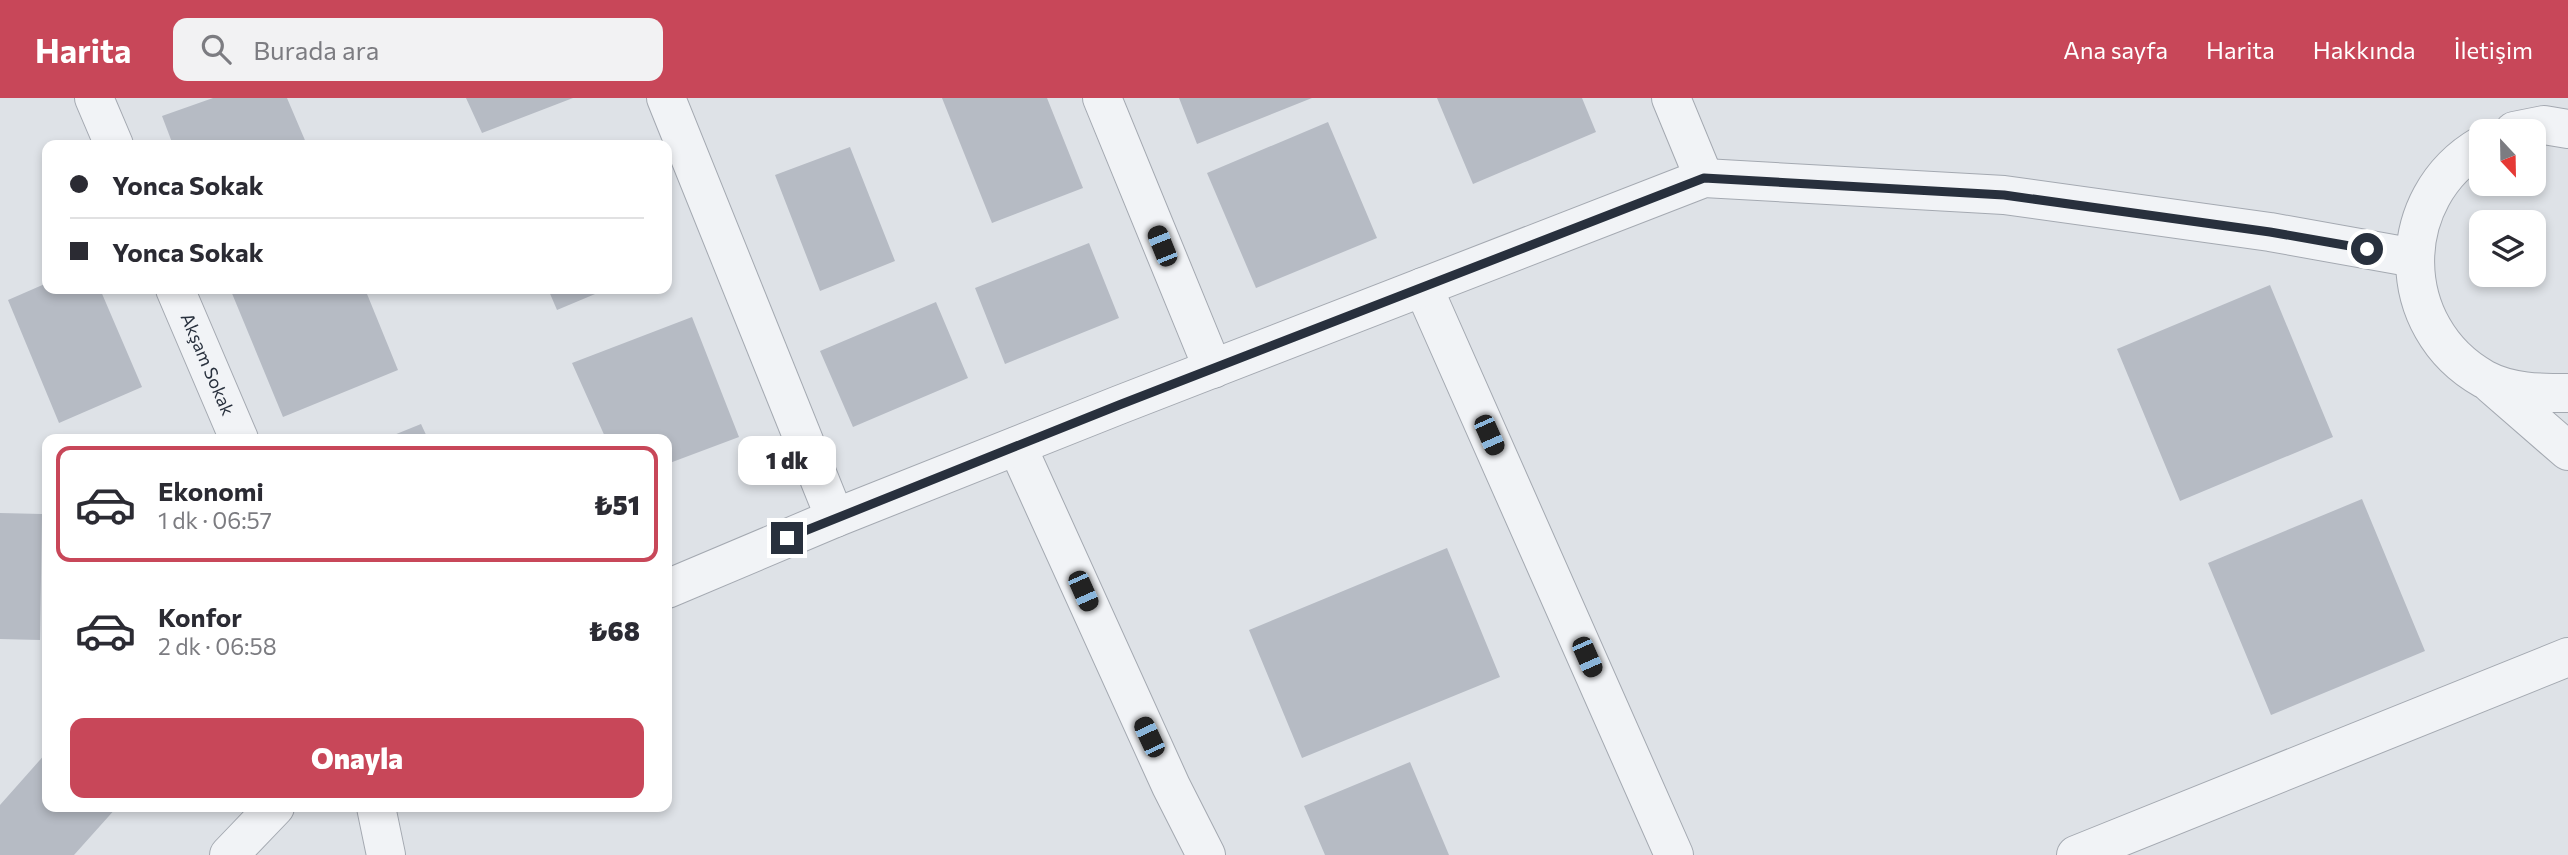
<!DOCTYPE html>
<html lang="tr">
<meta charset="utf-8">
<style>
:root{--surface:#fff;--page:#f2f2f3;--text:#2b2b33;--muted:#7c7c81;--line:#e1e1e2;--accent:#c84759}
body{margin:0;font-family:Commissioner,sans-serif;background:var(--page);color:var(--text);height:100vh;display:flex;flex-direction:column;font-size:26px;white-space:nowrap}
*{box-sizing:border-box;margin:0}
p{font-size:23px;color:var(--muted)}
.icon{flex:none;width:38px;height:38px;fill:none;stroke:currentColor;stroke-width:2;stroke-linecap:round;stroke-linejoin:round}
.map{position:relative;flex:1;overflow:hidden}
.side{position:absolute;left:42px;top:336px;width:630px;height:378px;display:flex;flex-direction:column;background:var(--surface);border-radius:14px;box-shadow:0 4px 10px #0003}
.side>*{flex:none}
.banner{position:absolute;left:42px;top:42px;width:630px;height:154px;border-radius:14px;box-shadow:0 4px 10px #0003;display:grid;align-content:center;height:154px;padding:0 28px;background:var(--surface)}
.needle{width:46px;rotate:158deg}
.fabs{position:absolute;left:2469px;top:21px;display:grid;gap:14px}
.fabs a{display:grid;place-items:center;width:77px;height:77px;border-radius:14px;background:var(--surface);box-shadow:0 4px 10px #0003;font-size:35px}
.end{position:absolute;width:32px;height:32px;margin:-16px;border:9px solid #28303d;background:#fff;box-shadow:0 0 0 4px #fff}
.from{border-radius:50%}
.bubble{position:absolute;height:49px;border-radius:14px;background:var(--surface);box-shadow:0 4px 10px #0003;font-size:23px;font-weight:800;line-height:49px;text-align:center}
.car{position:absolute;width:21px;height:42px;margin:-21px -10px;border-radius:9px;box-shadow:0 0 5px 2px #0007;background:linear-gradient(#222 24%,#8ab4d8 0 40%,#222 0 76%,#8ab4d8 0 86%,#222 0)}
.banner b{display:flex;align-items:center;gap:24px;height:66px;font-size:26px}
.banner b+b{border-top:2px solid var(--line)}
.banner i{width:18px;height:18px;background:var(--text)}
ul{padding:12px 0 0;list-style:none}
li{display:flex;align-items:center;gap:21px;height:116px;margin:0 14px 10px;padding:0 14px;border:4px solid transparent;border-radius:14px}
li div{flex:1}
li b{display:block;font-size:26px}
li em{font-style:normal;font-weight:800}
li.current{border-color:var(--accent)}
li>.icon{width:63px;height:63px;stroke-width:1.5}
.cta{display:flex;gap:14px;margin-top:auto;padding:14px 28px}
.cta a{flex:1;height:80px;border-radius:14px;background:var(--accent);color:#fff;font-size:28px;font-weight:800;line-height:80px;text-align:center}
header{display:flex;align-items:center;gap:42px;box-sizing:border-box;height:98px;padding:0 35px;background:var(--accent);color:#fff}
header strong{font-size:33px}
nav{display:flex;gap:38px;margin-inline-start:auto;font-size:24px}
.search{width:490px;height:63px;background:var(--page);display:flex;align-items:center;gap:18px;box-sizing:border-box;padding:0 24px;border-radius:14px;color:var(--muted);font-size:26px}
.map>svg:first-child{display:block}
</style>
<header>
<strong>Harita</strong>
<div class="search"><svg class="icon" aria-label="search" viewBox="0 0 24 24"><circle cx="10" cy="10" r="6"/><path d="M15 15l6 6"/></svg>Burada ara</div>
<nav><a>Ana sayfa</a><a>Harita</a><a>Hakkında</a><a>İletişim</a></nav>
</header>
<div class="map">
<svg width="2568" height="757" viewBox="0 0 2568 757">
<rect width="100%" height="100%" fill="#dee2e7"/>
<path fill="#b6bbc4" d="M213,0H287L307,47H173L162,18Z
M466,0H573L482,35Z
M942,0H1047L1083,90L992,125Z
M1179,0H1312L1197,46Z
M1437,0H1582L1596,34L1473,86Z
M1328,24L1377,140L1256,190L1207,75Z
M850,49L895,163L820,193L775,77Z
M1089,145L1119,220L1005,266L975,190Z
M47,185V191H100L142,289L59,325L8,202Z
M2270,187L2333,339L2180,403L2117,251Z
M237,191H365L398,272L283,319L231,193Z
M548,191H607L557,212Z
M936,204L968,280L853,329L820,253Z
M692,219L739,339L667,366V341H606L572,265Z
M421,326L428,341H384Z
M2362,401L2425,553L2271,617L2208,465Z
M0,415L42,416L40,542L0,541Z
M1447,450L1500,579L1302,660L1249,532Z
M47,654V709H117L74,757H0V707Z
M1410,664L1449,757H1325L1304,708Z"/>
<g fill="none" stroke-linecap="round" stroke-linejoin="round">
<defs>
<g id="minor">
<path d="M94,0L114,47"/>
<path d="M666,0L835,420"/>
<path d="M1102,0L1213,271"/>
<path d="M1671,0L1704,80"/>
<path d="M2514,33L2544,27L2568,31"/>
<path d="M2482,47C2392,99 2393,230 2484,281C2510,295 2540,295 2568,295"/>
<path d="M1423,189L1674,757"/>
<path id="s1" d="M175,191L239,341"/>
<path d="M2492,287L2568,353"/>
<path d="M1017,348L1171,688L1206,757"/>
<path d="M667,491L835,420L1119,307L1704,80L2004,97L2270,134L2415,160"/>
<path d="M376,709L386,757"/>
<path d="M229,757L275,709"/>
<path d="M2076,757L2568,559"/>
</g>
</defs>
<use href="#minor" stroke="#a4a9b1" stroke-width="40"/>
<use href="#minor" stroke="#f1f3f6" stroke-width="38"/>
</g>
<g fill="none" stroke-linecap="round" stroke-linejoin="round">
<path stroke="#28303d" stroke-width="9" d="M787,440L1119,307L1704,80L2004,97L2270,134L2367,151"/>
</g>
<g text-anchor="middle" stroke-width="7" stroke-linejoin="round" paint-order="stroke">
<g font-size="18" fill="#28303d" stroke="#eef1f5">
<text dy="6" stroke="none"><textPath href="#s1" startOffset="82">Akşam Sokak</textPath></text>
</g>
</g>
</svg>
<div class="fabs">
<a><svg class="needle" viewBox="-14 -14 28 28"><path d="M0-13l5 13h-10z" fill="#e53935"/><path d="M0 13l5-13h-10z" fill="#7c7c81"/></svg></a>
<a><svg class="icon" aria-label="layers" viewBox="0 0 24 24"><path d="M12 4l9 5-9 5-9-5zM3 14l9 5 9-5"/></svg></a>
</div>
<i class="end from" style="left:2367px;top:151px"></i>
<i class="end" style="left:787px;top:440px"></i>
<div class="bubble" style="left:738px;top:338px;width:98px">1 dk</div>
<i class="car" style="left:1162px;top:148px;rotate:338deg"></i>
<i class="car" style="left:1489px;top:337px;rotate:156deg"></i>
<i class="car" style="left:1083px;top:493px;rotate:156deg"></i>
<i class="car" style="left:1587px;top:559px;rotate:156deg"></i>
<i class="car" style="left:1149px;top:639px;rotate:335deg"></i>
<div class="banner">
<b><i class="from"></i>Yonca Sokak</b>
<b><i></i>Yonca Sokak</b>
</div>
<section class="side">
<ul>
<li class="current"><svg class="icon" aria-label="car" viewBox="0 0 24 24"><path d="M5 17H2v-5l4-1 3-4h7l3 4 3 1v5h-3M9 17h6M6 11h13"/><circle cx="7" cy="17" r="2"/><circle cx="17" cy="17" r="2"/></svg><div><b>Ekonomi</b><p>1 dk · 06:57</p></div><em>₺51</em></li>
<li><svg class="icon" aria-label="car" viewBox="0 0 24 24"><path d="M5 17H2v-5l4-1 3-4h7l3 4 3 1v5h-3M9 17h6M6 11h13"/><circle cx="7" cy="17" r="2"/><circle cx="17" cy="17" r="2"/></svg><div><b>Konfor</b><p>2 dk · 06:58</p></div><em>₺68</em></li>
</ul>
<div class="cta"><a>Onayla</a></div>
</section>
</div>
